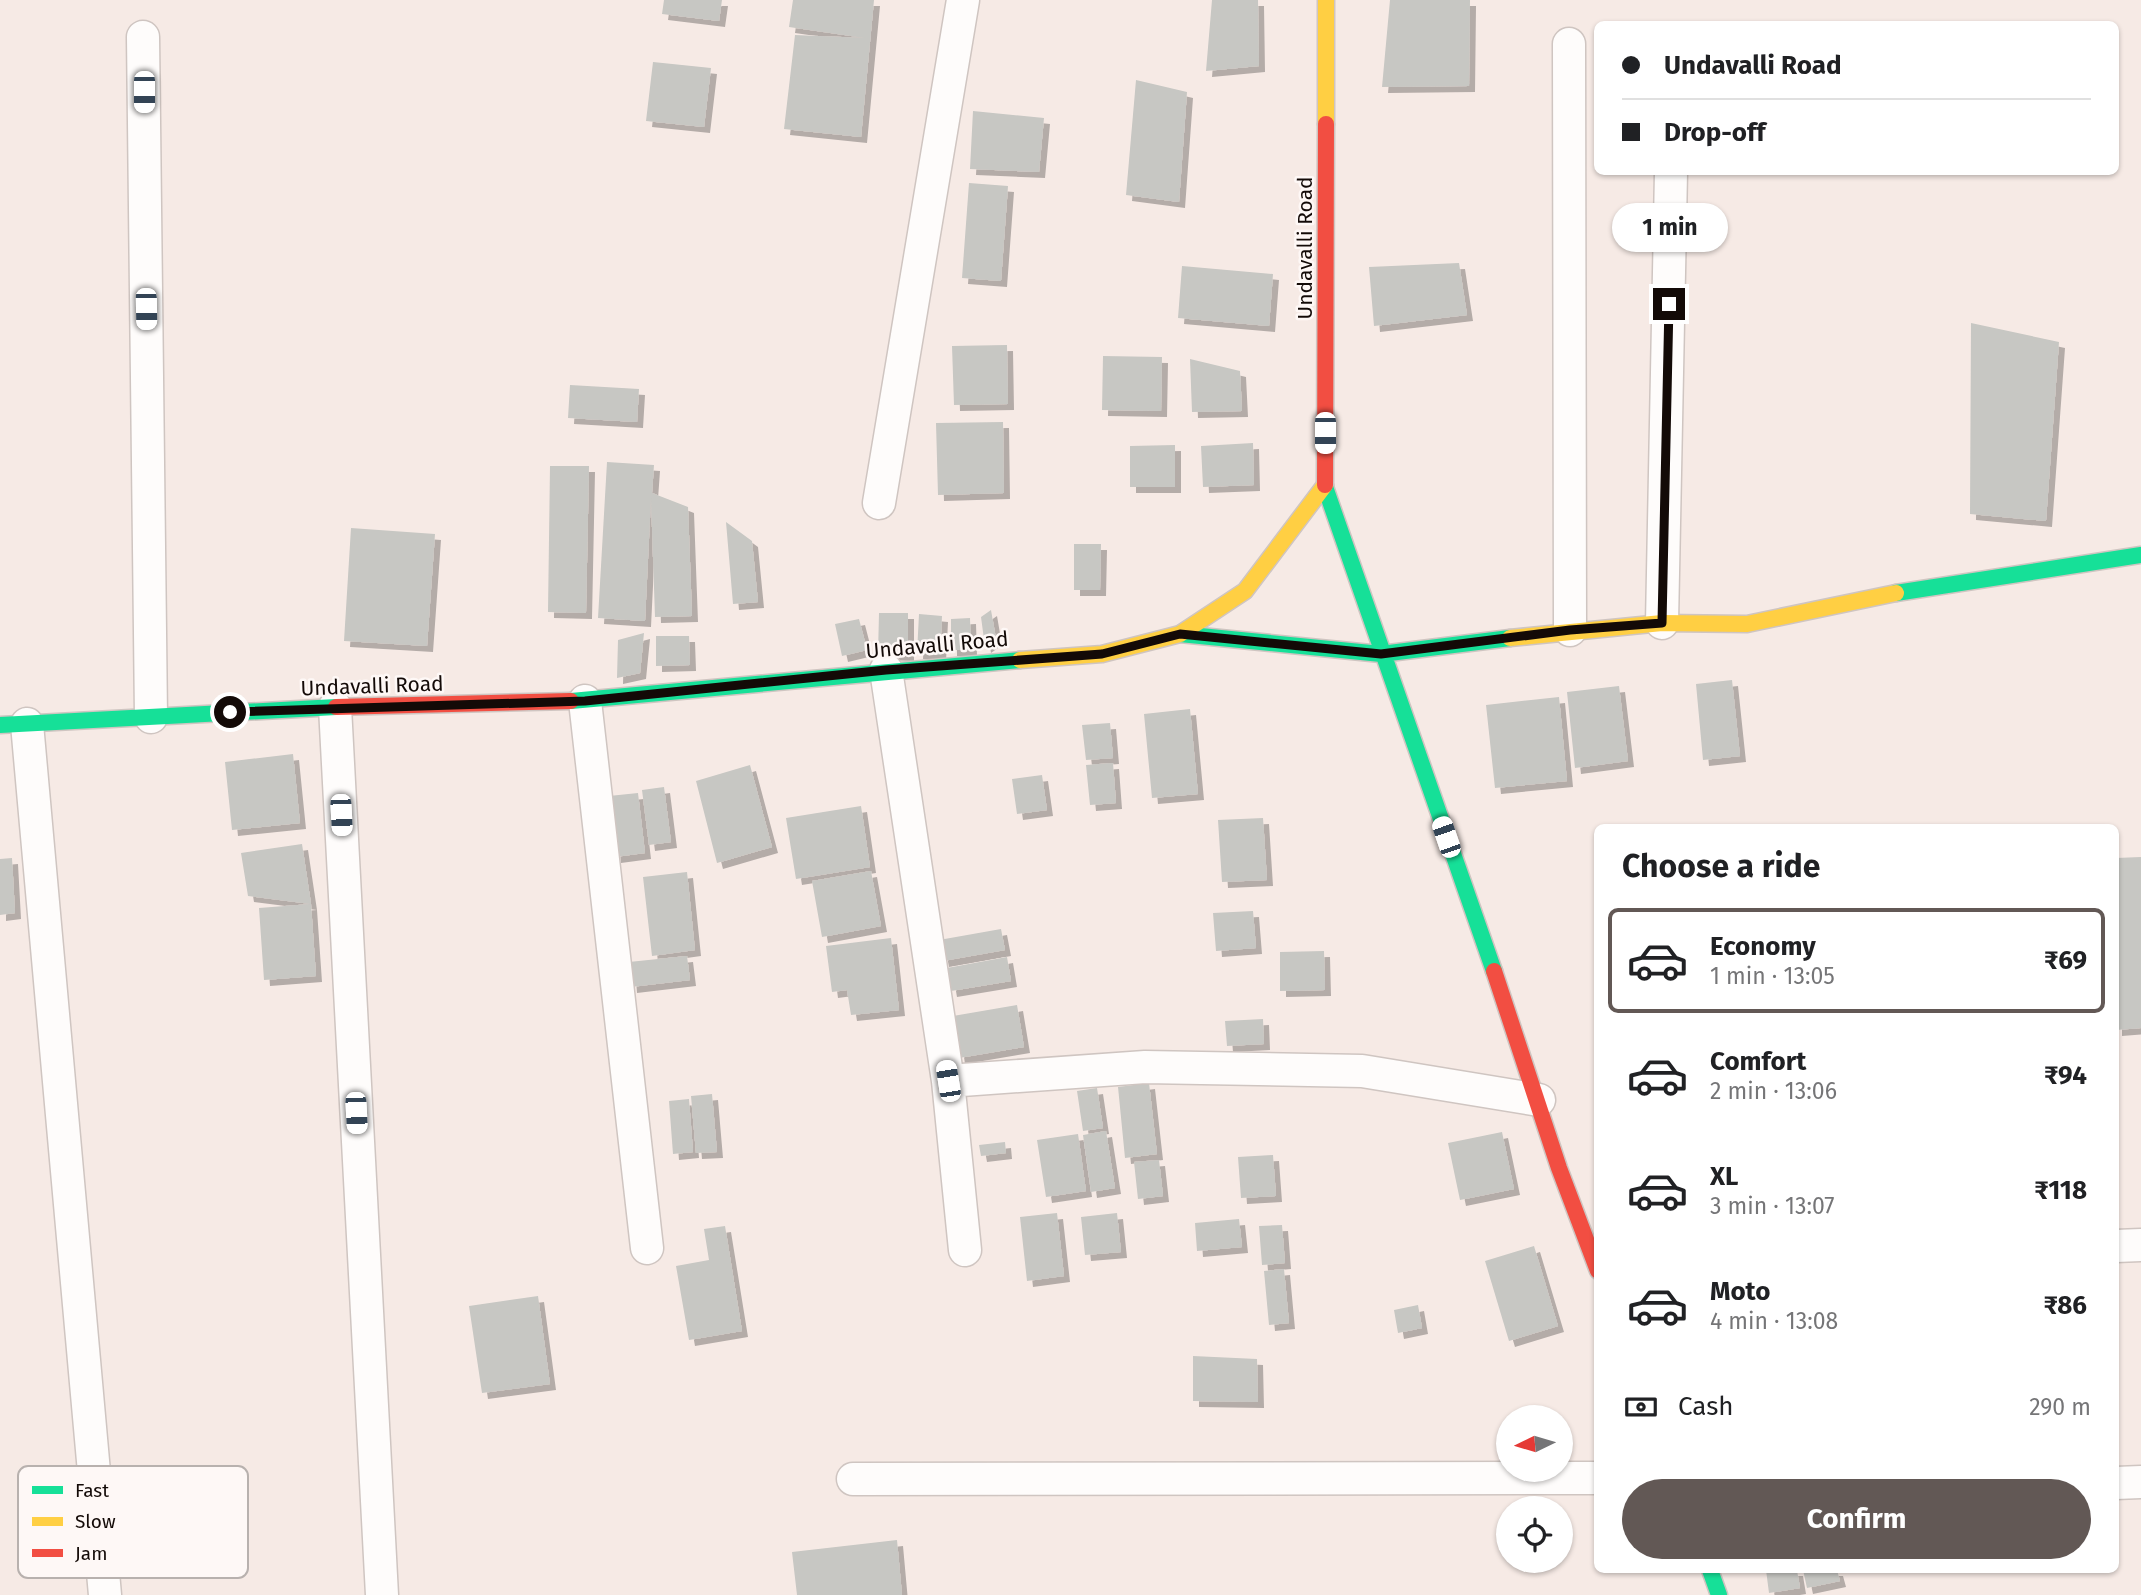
<!DOCTYPE html>
<meta charset="utf-8">
<style>
:root{--surface:#fff;--page:#f2f2f2;--text:#202124;--muted:#757577;--line:#e0e0e0;--accent:#625855}
body{margin:0;font-family:"Fira Sans",sans-serif;background:var(--page);color:var(--text);height:100vh;display:flex;flex-direction:column;font-size:26px;white-space:nowrap}
*{box-sizing:border-box;margin:0}
p{font-size:23px;color:var(--muted)}
.icon{flex:none;width:38px;height:38px;fill:none;stroke:currentColor;stroke-width:2;stroke-linecap:round;stroke-linejoin:round}
.map{position:relative;flex:1;overflow:hidden}
.panel{position:absolute;left:1594px;top:824px;width:525px;height:749px;display:flex;flex-direction:column;background:var(--surface);border-radius:10px;box-shadow:0 2px 5px #0004}
.panel>*{flex:none}
.banner{position:absolute;left:1594px;top:21px;width:525px;height:154px;border-radius:10px;box-shadow:0 2px 5px #0004;display:grid;align-content:center;height:154px;padding:0 28px;background:var(--surface)}
.needle{width:46px;rotate:265deg}
.tools{position:absolute;left:1496px;top:1405px;display:grid;gap:14px}
.tools a{display:grid;place-items:center;width:77px;height:77px;border-radius:50%;background:var(--surface);box-shadow:0 2px 5px #0004;font-size:35px}
.end{position:absolute;width:32px;height:32px;margin:-16px;border:9px solid #130a07;background:#fff;box-shadow:0 0 0 4px #fff}
.from{border-radius:50%}
.bubble{position:absolute;height:49px;border-radius:24px;background:var(--surface);box-shadow:0 2px 5px #0004;font-size:23px;font-weight:700;line-height:49px;text-align:center}
.car{position:absolute;width:21px;height:42px;margin:-21px -10px;border-radius:9px;box-shadow:0 0 5px 2px #0007;background:linear-gradient(#fff 24%,#345 0 40%,#fff 0 76%,#345 0 86%,#fff 0)}
.banner b{display:flex;align-items:center;gap:24px;height:66px;font-size:26px}
.banner b+b{border-top:2px solid var(--line)}
.banner i{width:18px;height:18px;background:var(--text)}
ul{padding:0;list-style:none}
li{display:flex;align-items:center;gap:21px;height:105px;margin:0 14px 10px;padding:0 14px;border:4px solid transparent;border-radius:10px}
li div{flex:1}
li b{display:block;font-size:26px}
li em{font-style:normal;font-weight:700}
li.current{border-color:var(--accent)}
li>.icon{width:63px;height:63px;stroke-width:1.5}
h2{padding:0 28px;font-size:32px;line-height:84px}
.pay{display:flex;align-items:center;gap:18px;height:77px;padding:0 28px;font-size:26px}
.pay p{margin-inline-start:auto}
.primary-button{display:flex;gap:14px;margin-top:auto;padding:14px 28px}
.primary-button a{flex:1;height:80px;border-radius:42px;background:var(--accent);color:#fff;font-size:28px;font-weight:700;line-height:80px;text-align:center}
.map>svg:first-child{display:block}
</style>
<div class="map">
<svg width="2141" height="1595" viewBox="0 0 2141 1595">
<defs>
<filter id="shadow"><feDropShadow dx="6" dy="6" stdDeviation="0" flood-color="#0004"/></filter>
</defs>
<rect width="100%" height="100%" fill="#f6eae5"/>
<path fill="#c7c7c3" filter="url(#shadow)" d="M664,0H722L719,21L662,14Z
M793,0H874L861,137L784,129L795,35L865,38L789,27Z
M1212,0H1258L1259,66L1206,71Z
M1390,0H1470L1469,86L1382,87Z
M653,62L711,68L704,127L646,121Z
M1136,80L1187,92L1179,202L1126,195Z
M973,111L1044,118L1039,172L970,169Z
M969,183L1008,186L1001,281L962,278Z
M1459,263L1467,315L1374,326L1369,267Z
M1182,266L1273,274L1269,326L1178,318Z
M1971,323L2059,342L2046,521L1970,514Z
M1007,345L1008,404L954,405L952,346Z
M1103,356L1162,357L1161,411L1102,410Z
M1190,359L1240,371L1242,411L1192,412Z
M570,385L639,389L637,422L568,418Z
M1003,422L1004,493L938,495L936,423Z
M1253,443L1254,485L1203,487L1201,446Z
M1175,445V487H1130V446Z
M607,462L654,465L652,493L688,507L692,616L655,617L651,498L645,621L598,618Z
M550,466H589L586,613L548,612Z
M726,522L752,541L758,602L733,604Z
M351,528L435,534L427,646L344,641Z
M1074,544H1101L1100,590H1074Z
M991,610L996,639L985,647L981,617Z
M879,613H908V655L878,654Z
M919,614L942,616L940,655L917,653Z
M970,618L971,650H951V619Z
M859,619L867,650L842,656L835,624Z
M644,633L640,673L617,678L618,640Z
M656,636H689L690,665L656,666Z
M1732,680L1740,756L1703,760L1696,684Z
M1619,686L1628,761L1575,768L1567,692Z
M1559,697L1567,781L1495,788L1486,705Z
M1190,709L1198,794L1152,798L1144,714Z
M1110,723L1113,758L1086,760L1082,725Z
M293,754L300,823L232,830L225,762Z
M1113,763L1116,803L1090,805L1086,765Z
M750,765L772,847L717,863L696,781Z
M1042,775L1047,810L1017,814L1012,779Z
M664,787L671,842L649,845L642,790Z
M638,793L645,853L615,857L609,796Z
M861,806L870,867L796,879L786,818Z
M1263,818L1267,880L1222,882L1218,820Z
M302,844L311,904L316,976L264,980L259,908L311,904L248,896L241,853Z
M2141,857V1028L2116,1030V858Z
M12,858L15,913L0,915V859Z
M871,871L881,926L822,937L812,881Z
M687,872L695,950L652,956L643,877Z
M1253,911L1256,948L1216,951L1213,913Z
M1001,929L1005,950L943,961L939,940Z
M891,938L899,1010L851,1015L847,990L832,992L826,946Z
M1324,951L1325,990L1280,991V952Z
M687,956L690,980L631,987L629,962Z
M1007,957L1011,981L951,991L947,968Z
M1017,1005L1024,1047L959,1058L953,1016Z
M1263,1019L1264,1044L1227,1046L1225,1021Z
M1149,1083L1157,1154L1125,1158L1118,1087Z
M1097,1088L1103,1128L1083,1131L1077,1091Z
M712,1094L717,1152L696,1153L691,1096Z
M689,1099L693,1152L673,1154L669,1101Z
M1106,1131L1115,1188L1091,1192L1083,1135Z
M1502,1132L1514,1189L1460,1200L1448,1143Z
M1078,1134L1086,1191L1046,1197L1037,1140Z
M1005,1142L1006,1153L981,1156L979,1145Z
M1273,1155L1276,1196L1241,1198L1238,1157Z
M1159,1160L1163,1196L1138,1199L1134,1162Z
M1057,1213L1064,1276L1027,1281L1020,1217Z
M1117,1213L1121,1252L1085,1255L1081,1217Z
M1239,1219L1242,1247L1197,1251L1195,1223Z
M1282,1225L1285,1263L1262,1265L1259,1226Z
M725,1226L742,1331L689,1340L676,1266L709,1260L704,1229Z
M1534,1246L1558,1326L1509,1341L1485,1261Z
M1284,1269L1289,1323L1269,1325L1264,1271Z
M538,1296L550,1384L482,1393L469,1306Z
M1418,1305L1422,1328L1398,1333L1394,1310Z
M1193,1356L1257,1359L1258,1402L1193,1401Z
M897,1540L902,1595H797L792,1552Z
M1766,1570H1797L1800,1588L1769,1593Z
M1803,1570H1837L1840,1581L1807,1588Z"/>
<g fill="none" stroke-linecap="round" stroke-linejoin="round">
<defs>
<path id="street" d="M143,37L151,717
M1569,44L1570,630
M879,503L963,0
M1662,623L1671,172
M886,670L948,1081L965,1250
M585,701L647,1248
M335,707L382,1595
M27,724L105,1595
M948,1081L1145,1067L1362,1071L1539,1100
M2116,1246L2141,1245
M853,1479L1598,1478
M2116,1483L2141,1482"/>
<path id="fast" d="M1325,487L1494,971
M1896,593L2141,555
M1180,634L1381,654L1510,638
M571,701L1020,660
M0,725L336,707
M1710,1570L1719,1595"/>
<path id="slow" d="M1326,124V0
M1510,638L1662,623L1747,624L1896,593
M1020,660L1102,654L1180,634L1245,591L1325,485"/>
<path id="jam" d="M1325,485L1326,124
M336,707L571,701
M1494,971L1559,1168L1598,1271"/>
</defs>
<use href="#street" stroke="#cfc5c1" stroke-width="35"/>
<use href="#fast" stroke="#cfc5c1" stroke-width="19"/>
<use href="#slow" stroke="#cfc5c1" stroke-width="19"/>
<use href="#jam" stroke="#cfc5c1" stroke-width="19"/>
<use href="#street" stroke="#fefcfb" stroke-width="32"/>
<use href="#fast" stroke="#16e098" stroke-width="16"/>
<use href="#slow" stroke="#ffcf43" stroke-width="16"/>
<use href="#jam" stroke="#f24e42" stroke-width="16"/>
</g>
<g fill="none" stroke-linecap="round" stroke-linejoin="round">
<path stroke="#130a07" stroke-width="9" d="M230,712L585,701L886,670L1102,654L1180,634L1381,654L1570,630L1662,623L1669,304"/>
</g>
<g text-anchor="middle" stroke-width="5" stroke-linejoin="round" paint-order="stroke">
<g font-size="21" fill="#130a07" stroke="#fef8f6">
<text transform="translate(1305 248) rotate(-90)" y="7">Undavalli Road</text>
<text transform="translate(937 645) rotate(-5)" y="7">Undavalli Road</text>
<text transform="translate(372 686) rotate(-2)" y="7">Undavalli Road</text>
</g>
</g>
<rect x="18" y="1466" width="230" height="112" rx="10" fill="#fef8f6" stroke="#b8b1ae" stroke-width="2"/>
<rect x="32" y="1486" width="31" height="8" fill="#16e098"/>
<rect x="32" y="1517" width="31" height="9" fill="#ffcf43"/>
<rect x="32" y="1549" width="31" height="8" fill="#f24e42"/>
<g font-size="19" fill="#130a07">
<text x="75" y="1497">Fast</text>
<text x="75" y="1528">Slow</text>
<text x="75" y="1560">Jam</text>
</g>
</svg>
<div class="tools">
<a><svg class="needle" viewBox="-14 -14 28 28"><path d="M0-13l5 13h-10z" fill="#e53935"/><path d="M0 13l5-13h-10z" fill="#757577"/></svg></a>
<a><svg class="icon" aria-label="locate" viewBox="0 0 24 24"><circle cx="12" cy="12" r="6"/><path d="M12 2v4M12 18v4M2 12h4M18 12h4"/></svg></a>
</div>
<i class="end from" style="left:230px;top:712px"></i>
<i class="end" style="left:1669px;top:304px"></i>
<div class="bubble" style="left:1612px;top:203px;width:116px">1 min</div>
<i class="car" style="left:144px;top:92px;rotate:180deg"></i>
<i class="car" style="left:146px;top:309px;rotate:179deg"></i>
<i class="car" style="left:1325px;top:433px;rotate:180deg"></i>
<i class="car" style="left:341px;top:815px;rotate:177deg"></i>
<i class="car" style="left:1446px;top:837px;rotate:341deg"></i>
<i class="car" style="left:948px;top:1081px;rotate:351deg"></i>
<i class="car" style="left:356px;top:1113px;rotate:177deg"></i>
<div class="banner">
<b><i class="from"></i>Undavalli Road</b>
<b><i></i>Drop-off</b>
</div>
<section class="panel">
<h2>Choose a ride</h2>
<ul>
<li class="current"><svg class="icon" aria-label="car" viewBox="0 0 24 24"><path d="M5 17H2v-5l4-1 3-4h7l3 4 3 1v5h-3M9 17h6M6 11h13"/><circle cx="7" cy="17" r="2"/><circle cx="17" cy="17" r="2"/></svg><div><b>Economy</b><p>1 min · 13:05</p></div><em>₹69</em></li>
<li><svg class="icon" aria-label="car" viewBox="0 0 24 24"><path d="M5 17H2v-5l4-1 3-4h7l3 4 3 1v5h-3M9 17h6M6 11h13"/><circle cx="7" cy="17" r="2"/><circle cx="17" cy="17" r="2"/></svg><div><b>Comfort</b><p>2 min · 13:06</p></div><em>₹94</em></li>
<li><svg class="icon" aria-label="car" viewBox="0 0 24 24"><path d="M5 17H2v-5l4-1 3-4h7l3 4 3 1v5h-3M9 17h6M6 11h13"/><circle cx="7" cy="17" r="2"/><circle cx="17" cy="17" r="2"/></svg><div><b>XL</b><p>3 min · 13:07</p></div><em>₹118</em></li>
<li><svg class="icon" aria-label="car" viewBox="0 0 24 24"><path d="M5 17H2v-5l4-1 3-4h7l3 4 3 1v5h-3M9 17h6M6 11h13"/><circle cx="7" cy="17" r="2"/><circle cx="17" cy="17" r="2"/></svg><div><b>Moto</b><p>4 min · 13:08</p></div><em>₹86</em></li>
</ul>
<div class="pay"><svg class="icon" aria-label="cash" viewBox="0 0 24 24"><path d="M3 7h18v10H3z"/><circle cx="12" cy="12" r="2"/></svg>Cash<p>290 m</p></div>
<div class="primary-button"><a>Confirm</a></div>
</section>
</div>
